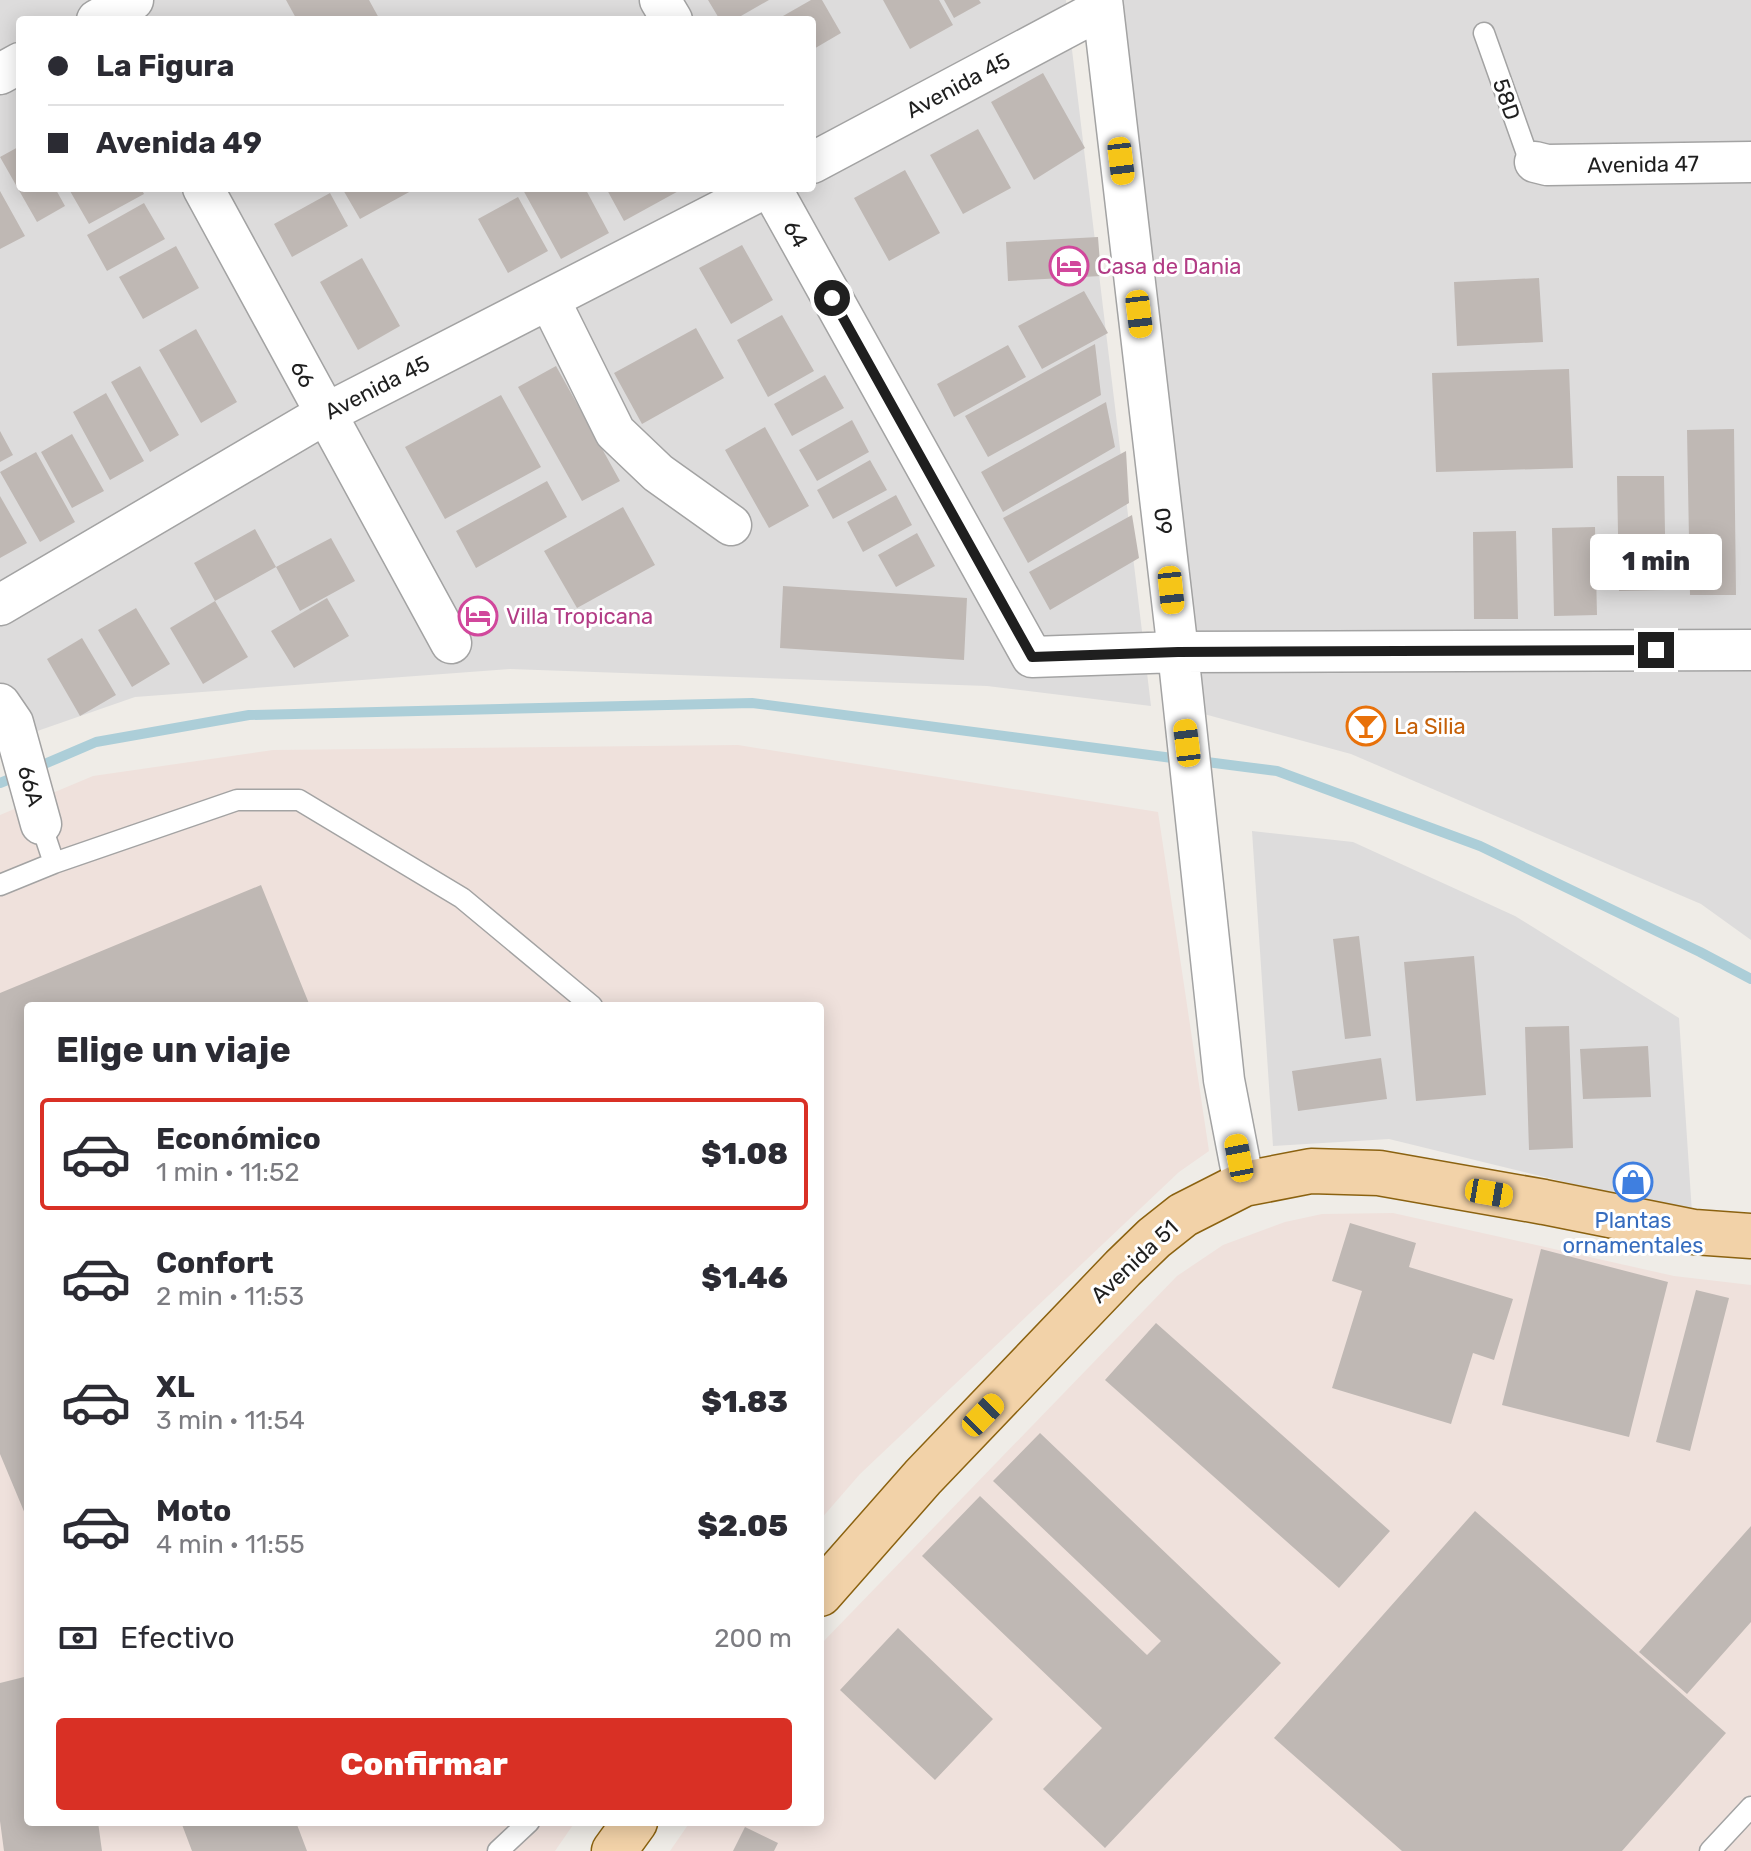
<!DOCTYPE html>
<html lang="es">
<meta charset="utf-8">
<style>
:root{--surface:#fff;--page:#f7f7f7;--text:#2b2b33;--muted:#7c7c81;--line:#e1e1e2;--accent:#d93025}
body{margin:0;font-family:Rubik,sans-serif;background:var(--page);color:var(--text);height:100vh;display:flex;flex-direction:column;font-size:30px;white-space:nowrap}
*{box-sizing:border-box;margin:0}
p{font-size:26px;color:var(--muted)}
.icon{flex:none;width:44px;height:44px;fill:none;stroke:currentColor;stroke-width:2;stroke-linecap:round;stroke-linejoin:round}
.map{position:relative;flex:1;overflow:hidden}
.panel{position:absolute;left:24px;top:1002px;width:800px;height:824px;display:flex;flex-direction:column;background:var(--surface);border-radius:8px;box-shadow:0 4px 20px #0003}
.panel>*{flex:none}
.banner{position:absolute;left:16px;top:16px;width:800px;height:176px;border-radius:8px;box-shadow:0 4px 20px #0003;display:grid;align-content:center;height:176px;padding:0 32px;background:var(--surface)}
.end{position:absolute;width:36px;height:36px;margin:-18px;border:10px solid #1f1f1f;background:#fff;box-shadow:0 0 0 4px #fff}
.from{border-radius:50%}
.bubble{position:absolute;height:56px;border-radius:8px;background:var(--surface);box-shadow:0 4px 20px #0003;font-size:26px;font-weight:800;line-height:56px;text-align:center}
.car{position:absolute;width:24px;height:48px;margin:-24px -12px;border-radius:10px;box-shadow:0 0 6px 2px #0007;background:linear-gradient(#f5c518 24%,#345 0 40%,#f5c518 0 76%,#345 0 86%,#f5c518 0)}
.banner b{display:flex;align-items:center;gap:28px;height:76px;font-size:30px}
.banner b+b{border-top:2px solid var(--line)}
.banner i{width:20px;height:20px;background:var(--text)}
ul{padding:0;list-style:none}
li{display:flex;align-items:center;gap:24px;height:112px;margin:0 16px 12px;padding:0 16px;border:4px solid transparent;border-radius:8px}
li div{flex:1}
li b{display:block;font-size:30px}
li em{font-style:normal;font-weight:800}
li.on{border-color:var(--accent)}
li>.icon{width:72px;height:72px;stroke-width:1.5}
h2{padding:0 32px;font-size:36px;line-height:96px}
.pay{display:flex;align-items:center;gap:20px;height:88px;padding:0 32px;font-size:30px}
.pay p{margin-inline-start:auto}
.button{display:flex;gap:16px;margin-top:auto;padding:16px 32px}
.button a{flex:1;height:92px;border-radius:8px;background:var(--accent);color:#fff;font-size:32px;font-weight:800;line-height:92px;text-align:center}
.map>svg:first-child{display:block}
</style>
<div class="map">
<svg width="1751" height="1851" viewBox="0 0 1751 1851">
<rect width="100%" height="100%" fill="#efece7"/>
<path fill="#dddcdc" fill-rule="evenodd" d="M0,0H1066L1151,706L987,686L510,669L135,697L0,744ZM20,20H812V188H20Z
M1120,0H1751V940L1701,904L1351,754L1204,714Z
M1252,831L1353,842L1515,916L1679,1018L1692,1213L1389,1139L1273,1146Z"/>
<path fill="#efe1dc" d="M738,745L1158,812L1209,1151L1179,1172L860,1474L820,1520V1006H28V1822H575L555,1851H0V815L93,776L273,750Z
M1393,1213L1674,1276L1751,1285V1851H670L690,1822H820V1645L1177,1276L1223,1245L1285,1222L1322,1214Z"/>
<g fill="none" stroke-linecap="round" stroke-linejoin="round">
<path stroke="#acced8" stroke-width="10" d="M1199,761L1277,771L1480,846L1700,952L1751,979
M35,768L96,742L249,715L752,703L1180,759
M0,783L20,775"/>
</g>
<path fill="#bfb8b4" d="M286,0H369L380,20H297Z
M708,0H769L734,20H720Z
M811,0H822L841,33L812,50V20H776Z
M883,0H939L953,25L910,49Z
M944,0H979L981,3L954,18Z
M1043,73L1085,148L1034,180L991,102Z
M978,129L1011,188L963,214L930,155Z
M20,146V188H55L65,206L37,222L0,157Z
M905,170L940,233L889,261L854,198Z
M76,188H141L144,194L89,224L70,191Z
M342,188H410L411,191L360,219Z
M522,188H585L609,233L561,259Z
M606,188H684L624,221Z
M0,191L25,236L0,249Z
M330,193L348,226L292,257L274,224Z
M518,197L548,251L508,273L478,219Z
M144,203L165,239L107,271L87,235Z
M1098,237L1101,276L1008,281L1006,242Z
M742,245L773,300L731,324L699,268Z
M176,246L199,288L143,319L119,277Z
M362,258L400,326L358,350L320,282Z
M1539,278L1543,342L1457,346L1454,282Z
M1084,291L1108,333L1042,369L1018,326Z
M782,315L814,371L768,397L737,340Z
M696,328L724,378L642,424L614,373Z
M196,329L237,402L201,423L159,350Z
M1095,344L1101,395L988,457L965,416Z
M1008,345L1026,377L954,417L937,384Z
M140,366L179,435L150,452L111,382Z
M556,366L620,481L582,501L518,387Z
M1569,369L1573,468L1436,472L1432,373Z
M825,375L844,408L792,436L774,404Z
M106,393L144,461L110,480L73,412Z
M501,395L541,467L445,519L405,447Z
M1106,402L1115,447L1003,512L981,472Z
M852,420L869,452L817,481L799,450Z
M765,427L809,506L769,528L725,450Z
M1734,429L1736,595H1690L1687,430Z
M0,431L13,455L0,462Z
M72,434L104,491L72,508L41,452Z
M1126,451L1129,503L1028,563L1003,518Z
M36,452L75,522L40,542L0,472Z
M870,460L887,490L833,519L817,490Z
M1617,476H1664L1666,590L1619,591Z
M547,481L567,517L476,568L456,531Z
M896,495L912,525L863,552L847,522Z
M0,496L27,543L0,558Z
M623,507L655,565L577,608L544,551Z
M1132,515L1139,558L1050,610L1029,572Z
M1595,527L1597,615L1554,616L1552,528Z
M255,529L276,567L331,538L355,581L300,611L276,567L215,601L248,657L203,684L170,628L215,601L194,563Z
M1516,531L1518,619H1474L1473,532Z
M917,533L935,566L896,587L878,555Z
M783,586L967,598L964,660L780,648Z
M327,598L349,636L294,668L271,631Z
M136,608L170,664L132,687L98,630Z
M82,638L116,695L80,716L47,659Z
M261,885L310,1006H28V1521L0,1454V993Z
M1359,936L1371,1036L1345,1039L1333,939Z
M1474,956L1486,1095L1416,1101L1404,962Z
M1569,1026L1573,1148L1529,1150L1525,1027Z
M1648,1046L1651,1097L1583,1099L1580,1049Z
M1381,1058L1387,1099L1298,1111L1292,1071Z
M1350,1223L1416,1243L1409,1267L1513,1299L1494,1360L1473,1353L1451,1424L1332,1388L1362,1291L1332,1281Z
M1541,1249L1668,1282L1629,1437L1502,1405Z
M1696,1290L1729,1298L1690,1451L1656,1442Z
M1156,1323L1390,1531L1339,1588L1105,1380Z
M1040,1433L1281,1663L1105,1848L1043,1789L1102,1728L922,1556L980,1496L1147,1655L1161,1641L993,1481Z
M1475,1511L1726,1733L1622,1851H1402L1274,1738Z
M1751,1526V1622L1687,1694L1639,1652Z
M898,1628L993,1719L935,1780L840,1690Z
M28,1676V1822H98L102,1851H4L0,1821V1683Z
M181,1822H296L307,1851H192Z
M745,1827L778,1843L774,1851H733Z"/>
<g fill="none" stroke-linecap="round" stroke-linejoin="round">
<defs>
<path id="lane" d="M1484,33L1527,154L1535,162
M54,863L237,800H299L462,898L592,1006
M0,885L54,863L41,824
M498,1851L529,1822
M1710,1851L1751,1807"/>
<path id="street" d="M660,0L672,20
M1102,0L1178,652L1224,1080L1244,1184
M97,20L133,0
M0,74L20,63
M1535,162L1547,165L1751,162
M812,163L1103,8
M203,188L451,643
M771,188L1032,657L1178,652L1751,650
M549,299L615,432L658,473L731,525
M0,605L325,414L765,188
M0,704L13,723L41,824"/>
<path id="primary" d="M820,1594L923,1477L1123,1268L1154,1238L1183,1215L1244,1184L1311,1171L1379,1173L1544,1202L1694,1232L1751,1236
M614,1851L635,1822"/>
</defs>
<use href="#lane" stroke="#a3a3a3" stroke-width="23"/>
<use href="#street" stroke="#a3a3a3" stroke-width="43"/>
<use href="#primary" stroke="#8b6210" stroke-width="47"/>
<use href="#lane" stroke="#fff" stroke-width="20"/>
<use href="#street" stroke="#fff" stroke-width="40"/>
<use href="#primary" stroke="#f2d2a8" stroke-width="44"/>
</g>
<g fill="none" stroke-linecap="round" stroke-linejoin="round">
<path stroke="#1f1f1f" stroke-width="10" d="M832,298L1032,657L1178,652L1656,650"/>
</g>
<defs>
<symbol id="hotel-ring" viewBox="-11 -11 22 22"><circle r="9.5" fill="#fff" stroke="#d1479c" stroke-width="1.5"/><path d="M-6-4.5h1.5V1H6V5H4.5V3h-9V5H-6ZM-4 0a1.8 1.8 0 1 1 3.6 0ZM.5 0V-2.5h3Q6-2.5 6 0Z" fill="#d1479c"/></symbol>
<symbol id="bar-ring" viewBox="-11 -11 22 22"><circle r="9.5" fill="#fff" stroke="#e8710a" stroke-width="1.5"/><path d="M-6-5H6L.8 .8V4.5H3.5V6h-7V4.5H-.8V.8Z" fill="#e8710a"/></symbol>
<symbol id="shop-ring" viewBox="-11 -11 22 22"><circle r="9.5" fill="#fff" stroke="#3f7fe0" stroke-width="1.5"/><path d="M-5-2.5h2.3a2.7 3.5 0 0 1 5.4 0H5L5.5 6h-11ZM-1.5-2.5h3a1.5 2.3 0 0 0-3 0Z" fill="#3f7fe0"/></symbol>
</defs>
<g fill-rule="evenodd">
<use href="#hotel-ring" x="1047" y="244" width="44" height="44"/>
<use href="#hotel-ring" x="456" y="594" width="44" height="44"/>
<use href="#bar-ring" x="1344" y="704" width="44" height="44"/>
<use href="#shop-ring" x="1611" y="1160" width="44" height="44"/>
</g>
<g text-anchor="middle" stroke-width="6" stroke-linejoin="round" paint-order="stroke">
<g font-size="22" fill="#1f1f1f" stroke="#fff">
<text transform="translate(958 85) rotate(-28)" y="8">Avenida 45</text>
<text transform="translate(1507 99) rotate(71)" y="8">58D</text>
<text transform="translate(1643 164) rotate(-1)" y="8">Avenida 47</text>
<text transform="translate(796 234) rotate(61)" y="8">64</text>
<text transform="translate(303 374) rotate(62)" y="8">66</text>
<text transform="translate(377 387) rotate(-27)" y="8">Avenida 45</text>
<text transform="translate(1163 521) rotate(-97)" y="8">60</text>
<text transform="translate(31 786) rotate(74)" y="8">66A</text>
<text transform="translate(1134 1261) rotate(-43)" y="8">Avenida 51</text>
</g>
<g font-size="22" fill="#b23c85" stroke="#fff" text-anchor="start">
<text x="1097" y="274">Casa de Dania</text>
<text x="506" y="624">Villa Tropicana</text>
</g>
<g font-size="22" fill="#c56008" stroke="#fff" text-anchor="start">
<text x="1394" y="734">La Silia</text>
</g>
<g font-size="22" fill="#366cbe" stroke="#fff">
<text x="1633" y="1228">Plantas<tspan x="1633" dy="25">ornamentales</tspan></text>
</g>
</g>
</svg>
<i class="end from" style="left:832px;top:298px"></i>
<i class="end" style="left:1656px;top:650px"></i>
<div class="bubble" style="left:1590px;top:534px;width:132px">1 min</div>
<i class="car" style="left:1121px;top:161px;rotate:173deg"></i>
<i class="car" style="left:1139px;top:314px;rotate:173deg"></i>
<i class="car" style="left:1171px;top:590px;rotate:174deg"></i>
<i class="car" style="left:1187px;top:743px;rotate:353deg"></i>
<i class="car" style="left:1239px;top:1158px;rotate:349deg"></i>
<i class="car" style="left:1489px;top:1193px;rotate:100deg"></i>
<i class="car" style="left:983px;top:1415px;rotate:44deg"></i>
<div class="banner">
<b><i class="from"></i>La Figura</b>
<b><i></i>Avenida 49</b>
</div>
<section class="panel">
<h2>Elige un viaje</h2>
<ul>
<li class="on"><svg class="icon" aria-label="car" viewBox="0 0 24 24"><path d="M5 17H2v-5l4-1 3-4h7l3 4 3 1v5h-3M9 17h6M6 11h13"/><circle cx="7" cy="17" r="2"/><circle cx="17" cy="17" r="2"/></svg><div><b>Económico</b><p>1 min · 11:52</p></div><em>$1.08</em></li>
<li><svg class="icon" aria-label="car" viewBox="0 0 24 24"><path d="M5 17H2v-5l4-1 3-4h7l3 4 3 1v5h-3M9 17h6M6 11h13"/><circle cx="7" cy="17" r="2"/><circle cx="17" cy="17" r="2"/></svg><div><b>Confort</b><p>2 min · 11:53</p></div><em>$1.46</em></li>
<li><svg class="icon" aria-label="car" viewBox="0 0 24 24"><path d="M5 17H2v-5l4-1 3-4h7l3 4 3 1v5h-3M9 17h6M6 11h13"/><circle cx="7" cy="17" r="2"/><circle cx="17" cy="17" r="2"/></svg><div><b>XL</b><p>3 min · 11:54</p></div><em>$1.83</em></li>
<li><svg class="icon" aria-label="car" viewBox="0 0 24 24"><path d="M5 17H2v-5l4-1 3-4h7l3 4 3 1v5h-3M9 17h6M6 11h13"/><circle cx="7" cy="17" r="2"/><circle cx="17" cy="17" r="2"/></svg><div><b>Moto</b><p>4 min · 11:55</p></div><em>$2.05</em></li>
</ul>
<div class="pay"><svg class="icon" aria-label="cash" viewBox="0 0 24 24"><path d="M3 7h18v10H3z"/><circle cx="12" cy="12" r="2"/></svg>Efectivo<p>200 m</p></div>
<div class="button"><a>Confirmar</a></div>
</section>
</div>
